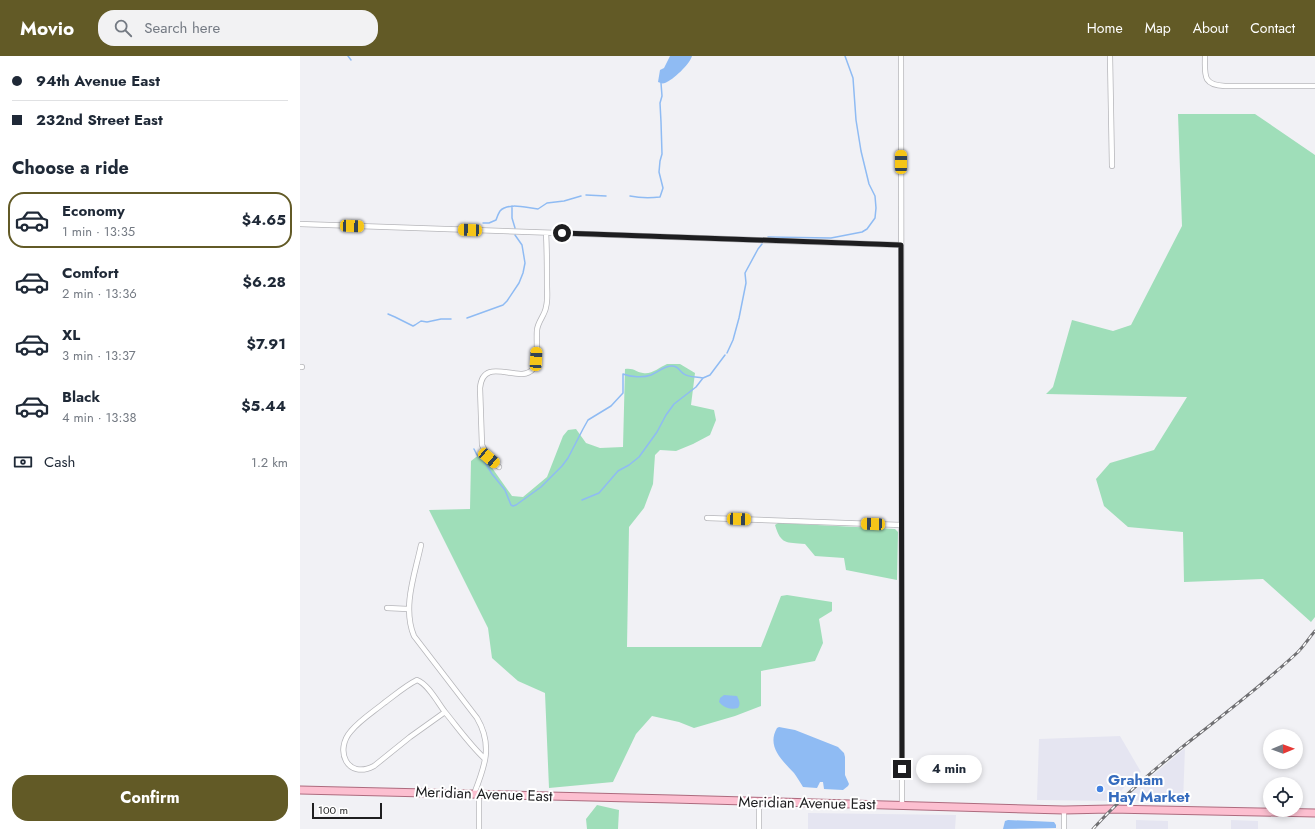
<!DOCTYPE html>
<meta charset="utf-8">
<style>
:root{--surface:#fff;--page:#f2f2f3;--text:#1f2937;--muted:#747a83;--line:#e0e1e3;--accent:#625a26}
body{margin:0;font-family:Jost,sans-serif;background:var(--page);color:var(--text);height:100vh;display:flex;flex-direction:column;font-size:15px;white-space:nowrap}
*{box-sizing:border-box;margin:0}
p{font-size:13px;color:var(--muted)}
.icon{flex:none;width:22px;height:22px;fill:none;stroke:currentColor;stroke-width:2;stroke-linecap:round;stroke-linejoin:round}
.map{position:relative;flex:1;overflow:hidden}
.details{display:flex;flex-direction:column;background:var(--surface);width:300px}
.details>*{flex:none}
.top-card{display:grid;align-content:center;height:88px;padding:0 12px;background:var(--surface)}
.needle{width:26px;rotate:89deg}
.tools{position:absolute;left:963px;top:673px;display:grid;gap:8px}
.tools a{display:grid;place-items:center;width:40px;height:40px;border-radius:50%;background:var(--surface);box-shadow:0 2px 6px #0003;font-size:20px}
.scale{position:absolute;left:12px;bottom:10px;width:70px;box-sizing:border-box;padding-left:4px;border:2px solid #1e1e20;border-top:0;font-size:11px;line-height:14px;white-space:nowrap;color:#1e1e20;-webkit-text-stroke:3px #fff;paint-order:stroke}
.end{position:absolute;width:18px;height:18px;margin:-9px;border:5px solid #1e1e20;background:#fff;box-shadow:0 0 0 2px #fff}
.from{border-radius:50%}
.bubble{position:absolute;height:28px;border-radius:14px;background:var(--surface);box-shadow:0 2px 6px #0003;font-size:13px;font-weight:700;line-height:28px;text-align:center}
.car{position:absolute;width:12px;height:24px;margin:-12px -6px;border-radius:5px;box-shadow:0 0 3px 1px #0007;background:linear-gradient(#f5c518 24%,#345 0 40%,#f5c518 0 76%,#345 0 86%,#f5c518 0)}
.top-card b{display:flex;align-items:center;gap:14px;height:38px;font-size:15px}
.top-card b+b{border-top:1px solid var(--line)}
.top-card i{width:10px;height:10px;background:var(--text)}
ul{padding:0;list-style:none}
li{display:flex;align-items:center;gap:12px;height:56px;margin:0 8px 6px;padding:0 4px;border:2px solid transparent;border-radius:16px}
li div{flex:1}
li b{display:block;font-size:15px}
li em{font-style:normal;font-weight:700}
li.current{border-color:var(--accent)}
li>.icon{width:36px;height:36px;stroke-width:1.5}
h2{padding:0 12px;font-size:18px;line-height:48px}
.pay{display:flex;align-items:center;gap:10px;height:44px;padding:0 12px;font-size:15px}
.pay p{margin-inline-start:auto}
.action{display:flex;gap:8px;margin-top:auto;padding:8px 12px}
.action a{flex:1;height:46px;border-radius:16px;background:var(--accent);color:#fff;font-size:16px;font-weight:700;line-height:46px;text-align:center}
header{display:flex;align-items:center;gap:24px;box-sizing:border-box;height:56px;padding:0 20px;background:var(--accent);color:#fff}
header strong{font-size:19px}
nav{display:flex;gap:22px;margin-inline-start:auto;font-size:14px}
.search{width:280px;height:36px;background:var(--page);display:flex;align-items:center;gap:10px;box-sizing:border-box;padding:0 14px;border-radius:16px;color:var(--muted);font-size:15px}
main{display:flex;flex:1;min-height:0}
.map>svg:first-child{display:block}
</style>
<header>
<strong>Movio</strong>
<div class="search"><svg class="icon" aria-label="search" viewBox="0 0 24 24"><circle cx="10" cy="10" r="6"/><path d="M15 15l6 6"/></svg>Search here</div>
<nav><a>Home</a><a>Map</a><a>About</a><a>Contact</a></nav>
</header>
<main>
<section class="details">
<div class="top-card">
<b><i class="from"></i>94th Avenue East</b>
<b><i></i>232nd Street East</b>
</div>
<h2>Choose a ride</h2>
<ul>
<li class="current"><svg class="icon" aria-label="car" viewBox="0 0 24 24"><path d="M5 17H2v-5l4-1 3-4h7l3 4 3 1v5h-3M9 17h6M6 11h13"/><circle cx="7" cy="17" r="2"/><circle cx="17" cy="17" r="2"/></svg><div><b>Economy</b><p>1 min · 13:35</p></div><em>$4.65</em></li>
<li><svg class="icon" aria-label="car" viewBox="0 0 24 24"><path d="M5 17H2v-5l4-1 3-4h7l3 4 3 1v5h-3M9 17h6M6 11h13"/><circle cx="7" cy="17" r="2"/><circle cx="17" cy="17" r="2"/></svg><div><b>Comfort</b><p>2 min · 13:36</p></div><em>$6.28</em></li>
<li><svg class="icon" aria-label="car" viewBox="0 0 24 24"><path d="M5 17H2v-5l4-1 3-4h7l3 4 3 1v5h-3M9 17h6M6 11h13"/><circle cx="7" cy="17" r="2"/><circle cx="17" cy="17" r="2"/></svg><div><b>XL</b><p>3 min · 13:37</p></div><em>$7.91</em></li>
<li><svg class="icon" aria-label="car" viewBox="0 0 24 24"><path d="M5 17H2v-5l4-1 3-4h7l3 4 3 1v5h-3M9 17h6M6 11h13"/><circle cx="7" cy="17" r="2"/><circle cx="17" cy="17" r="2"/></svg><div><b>Black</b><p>4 min · 13:38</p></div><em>$5.44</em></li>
</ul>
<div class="pay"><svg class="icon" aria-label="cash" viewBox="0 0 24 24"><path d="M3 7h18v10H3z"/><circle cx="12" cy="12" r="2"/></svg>Cash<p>1.2 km</p></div>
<div class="action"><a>Confirm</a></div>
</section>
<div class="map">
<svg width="1015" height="773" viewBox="0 0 1015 773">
<rect width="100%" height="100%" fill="#f1f1f5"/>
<path fill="#e5e5f1" d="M820,680L841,716L831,724L812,745L737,744L739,683Z
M885,692L883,746L823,744Z
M508,757L656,759L655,773H508Z
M836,764L868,765V773H836Z
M931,764L958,765V773H931Z"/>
<path fill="#9fdeb9" d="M878,58H955L1015,99V561L1011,566L963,523L884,526L883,476L828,471L804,450L796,423L810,407L854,394L887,341L746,338L753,331L772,264L813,275L831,269L882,170Z
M367,308H380L395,317L391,349L414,354L416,364L410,379L393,388L376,395L360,394L355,399L353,428L344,452L329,471L327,591H461L481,540L487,539L532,546V555L519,563L523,587L515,605L461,615V650L435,660L394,672L379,666L352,660L336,678L313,726L249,732L245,637L218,625L192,602L188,572L129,454L170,453L171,405L180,398L190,409L212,440L223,441L247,421L263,380L268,374L276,373L286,387L300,392L323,391L325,313C335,312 335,316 343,317C351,319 360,311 367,308Z
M478,467L595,473L598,476L597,524L546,514L544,502L515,500L505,488C486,486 481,489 475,469Z
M297,749L319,754L318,773H287L286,763Z"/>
<path fill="#8fbbf3" d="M370,0H392C390,8 373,24 365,27C362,28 361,27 358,26L360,14L364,12Z
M424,639L437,640C439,644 441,648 438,652C430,654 424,652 419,646L420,642Z
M479,671L495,674L538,691L544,697L545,701V719L549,728L548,730L543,734L524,733L523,726H520L517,732L503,731C500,726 497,721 494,717C483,705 466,691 477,672Z
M708,764L754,766L756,769V772L703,773L705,765Z"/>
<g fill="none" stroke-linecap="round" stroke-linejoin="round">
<path stroke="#8fbbf3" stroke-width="1.5" d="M48,0L51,4
M286,139L306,140
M330,140C340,142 350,142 360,141L363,132L359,116L360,105L362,98L361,66L360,47L362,40L361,27
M212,150V162L215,172
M183,167H189L196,164C197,161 198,158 200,155C208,146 227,152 238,153L247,147L264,145L281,140
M468,181L531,182L562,176L567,173L575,162L576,152L575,140L569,128L561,95L556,64L553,22L545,0
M88,258L95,261L113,270L115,269L121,265L127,266L141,263H151
M167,262L203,249L207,245L219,227L223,217L225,207L222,189L215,179
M427,297L433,284L439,262L446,227L445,217L458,193L462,188
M174,393L177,399L184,405L192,418L205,434L211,449L213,450L216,449L241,431L262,410L268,402L283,373L288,364L311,350L323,337V318C331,321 343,322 351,319C358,316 364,310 372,310C379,310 379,315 384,318C390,322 397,320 403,322
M282,444L299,437L318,415L329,409L339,401L357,376L366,359L374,348L396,331L403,322L410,319L425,299"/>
<defs>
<path id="street" d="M601,0L602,749
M810,0L812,110
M905,0C905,19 902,29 925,30H1015
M0,168L601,189
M0,311H2
M199,411L189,402L182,389L180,332C183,298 220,329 233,313C239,306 236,283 237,274C238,265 245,259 246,251C248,244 247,236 247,229C247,212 247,194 246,177
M407,462L601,469
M121,489C115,518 102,551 114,580L177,662C193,689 185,710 174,738
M87,552L108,553
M145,656L110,681L74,710C47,724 34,694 51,675C60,664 73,656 84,647C95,639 105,630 117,624C128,628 138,647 145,656C158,672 170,689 185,703
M764,754V773
M179,773V738
M459,773V746"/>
<path id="primary" d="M0,734C255,740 509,746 764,754L810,753L1015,757"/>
</defs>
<use href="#street" stroke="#b6b6ba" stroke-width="6"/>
<use href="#primary" stroke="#ad6b7e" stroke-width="9"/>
<use href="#street" stroke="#fff" stroke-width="4.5"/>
<use href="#primary" stroke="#fcbfd0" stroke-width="7"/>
<defs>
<path id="rail" d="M793,773C826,736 865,704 904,674C936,649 968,624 998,596C1004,590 1009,582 1015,575"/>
</defs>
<use href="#rail" stroke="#707073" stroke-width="3"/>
<use href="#rail" stroke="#fff" stroke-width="1.5" stroke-dasharray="4.5" stroke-linecap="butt"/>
</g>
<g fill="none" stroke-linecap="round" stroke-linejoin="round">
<path stroke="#1e1e20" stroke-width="5" d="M262,177L601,189L602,713"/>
</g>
<circle fill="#3f7fe0" stroke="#fff" stroke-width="1.5" cx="800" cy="733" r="4"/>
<g text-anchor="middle" stroke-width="4" stroke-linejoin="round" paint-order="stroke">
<g font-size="15" font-weight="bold" fill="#366cbe" stroke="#fff" text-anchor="start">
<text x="808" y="729">Graham<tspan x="808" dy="17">Hay Market</tspan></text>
</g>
<g font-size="15" fill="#1e1e20" stroke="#fff">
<text transform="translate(184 738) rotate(2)" y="5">Meridian Avenue East</text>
<text transform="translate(507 747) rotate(1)" y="5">Meridian Avenue East</text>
</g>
</g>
</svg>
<div class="tools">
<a><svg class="needle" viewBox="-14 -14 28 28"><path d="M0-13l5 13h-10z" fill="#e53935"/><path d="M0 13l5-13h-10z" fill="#747a83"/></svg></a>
<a><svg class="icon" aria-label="locate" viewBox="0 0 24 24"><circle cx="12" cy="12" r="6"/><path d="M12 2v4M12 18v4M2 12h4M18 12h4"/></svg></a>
</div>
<div class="scale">100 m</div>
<i class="end from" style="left:262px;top:177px"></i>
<i class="end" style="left:602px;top:713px"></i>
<div class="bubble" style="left:616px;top:699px;width:66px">4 min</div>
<i class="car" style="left:601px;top:106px;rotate:0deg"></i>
<i class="car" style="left:52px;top:170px;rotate:92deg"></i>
<i class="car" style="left:170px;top:174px;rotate:272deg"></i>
<i class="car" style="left:236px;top:303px;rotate:3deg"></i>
<i class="car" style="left:189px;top:402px;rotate:130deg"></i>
<i class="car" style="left:439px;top:463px;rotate:92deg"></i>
<i class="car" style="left:573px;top:468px;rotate:272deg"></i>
</div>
</main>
